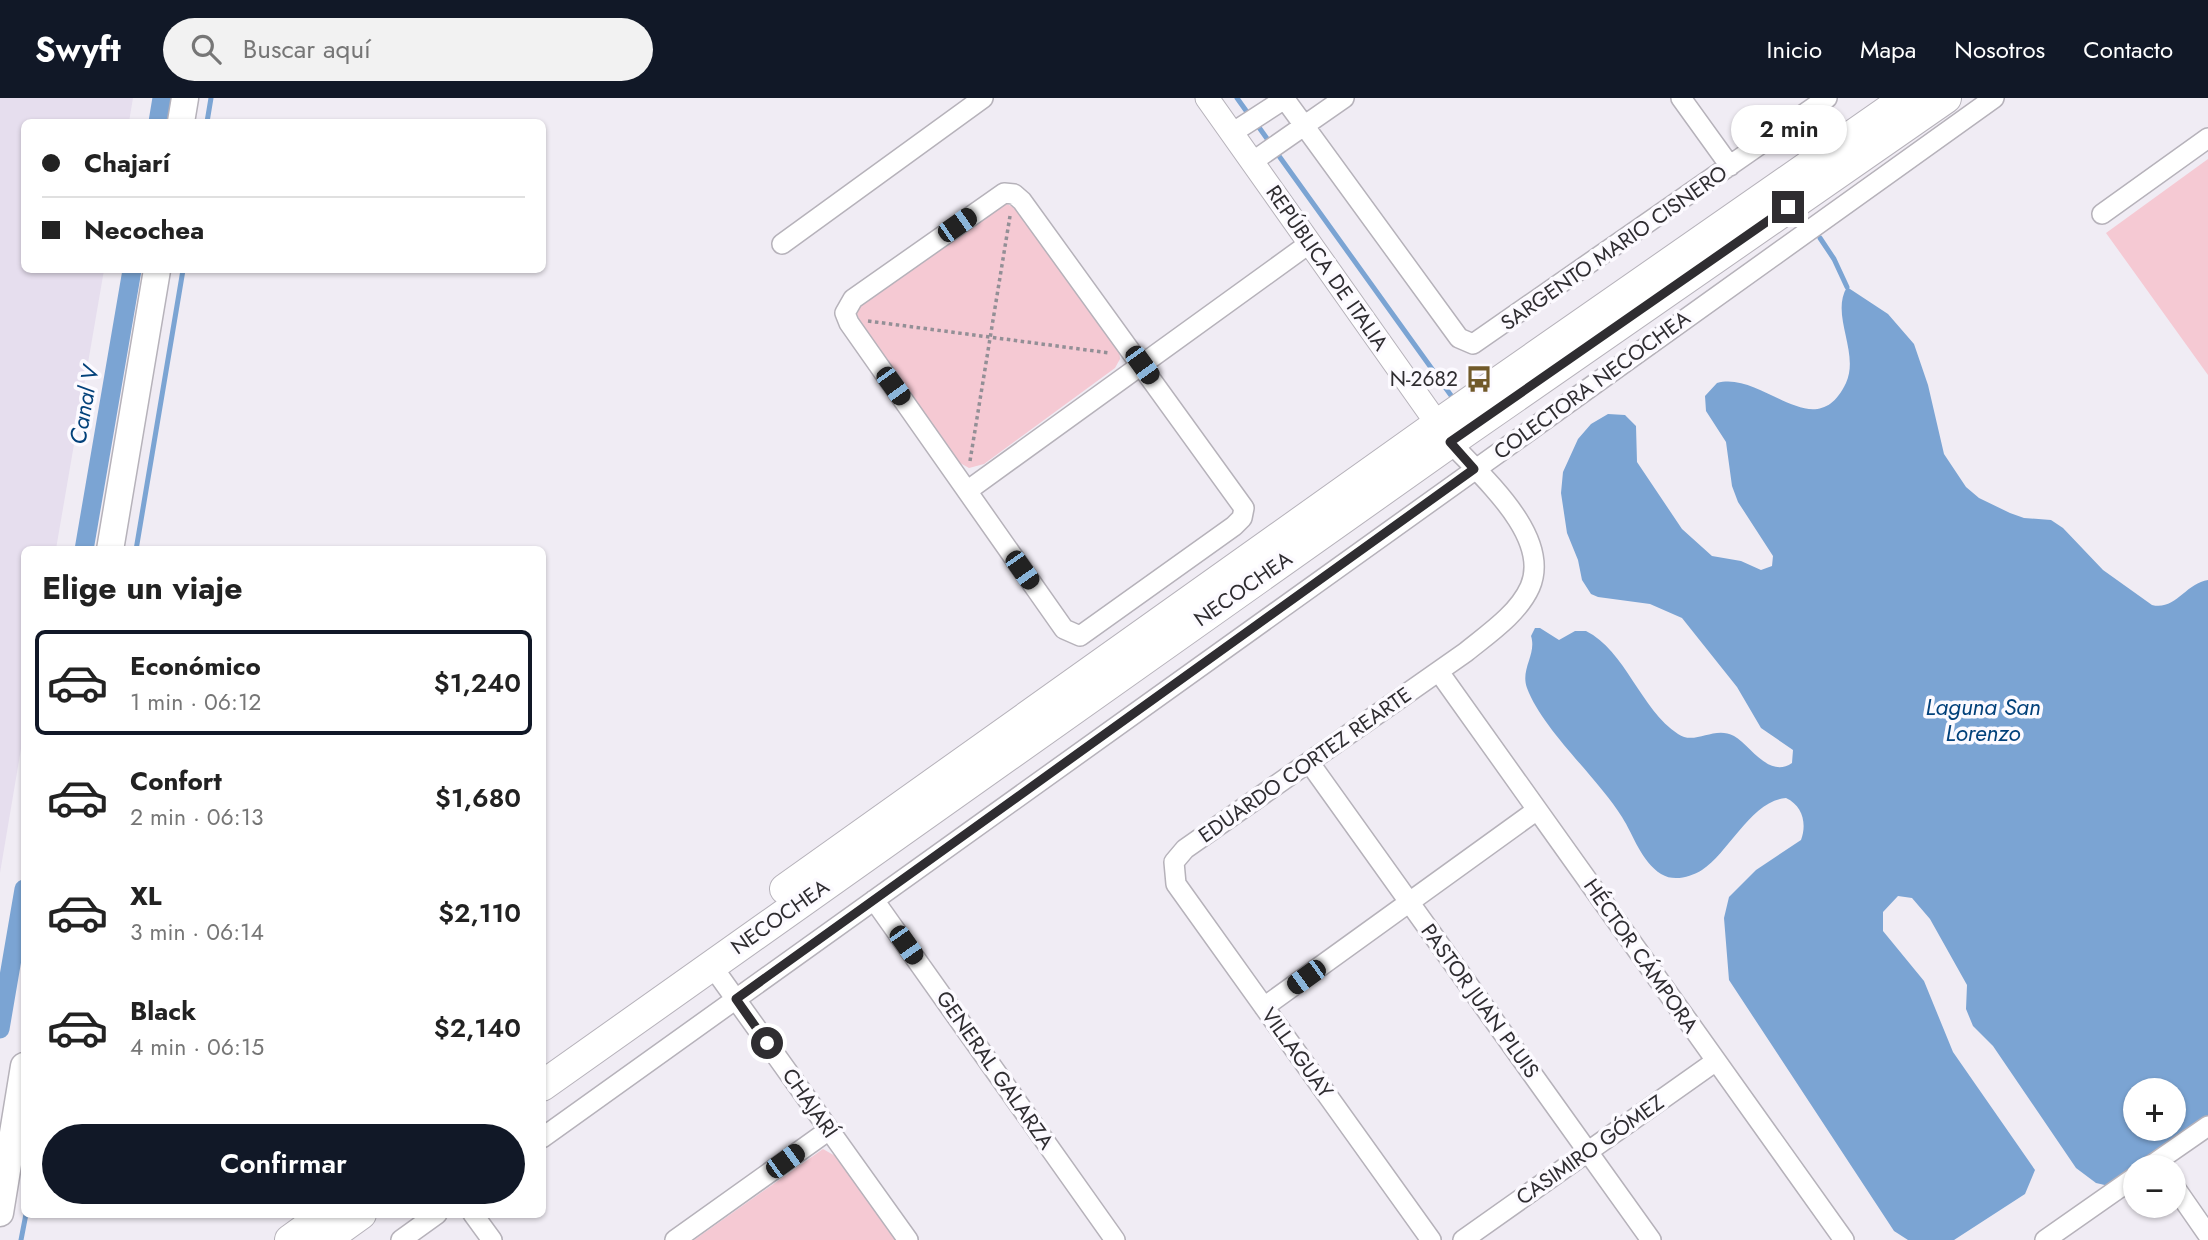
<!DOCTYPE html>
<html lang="es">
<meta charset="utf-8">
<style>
:root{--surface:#fff;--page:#f2f2f2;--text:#222;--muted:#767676;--line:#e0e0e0;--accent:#111827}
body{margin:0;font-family:Jost,sans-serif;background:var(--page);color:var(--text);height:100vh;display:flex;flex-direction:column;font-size:26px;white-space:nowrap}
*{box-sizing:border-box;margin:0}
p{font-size:23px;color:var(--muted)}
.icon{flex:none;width:38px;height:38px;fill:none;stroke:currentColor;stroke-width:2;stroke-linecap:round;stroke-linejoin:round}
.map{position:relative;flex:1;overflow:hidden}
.sheet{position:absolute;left:21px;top:448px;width:525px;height:672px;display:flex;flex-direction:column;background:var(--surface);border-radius:10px;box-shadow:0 2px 5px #0004}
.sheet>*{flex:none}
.hud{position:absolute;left:21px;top:21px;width:525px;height:154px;border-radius:10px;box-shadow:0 2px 5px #0004;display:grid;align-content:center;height:154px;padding:0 21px;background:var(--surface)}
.tools{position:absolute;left:2123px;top:980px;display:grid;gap:14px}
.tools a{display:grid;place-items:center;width:63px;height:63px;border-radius:50%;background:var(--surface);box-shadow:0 2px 5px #0004;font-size:35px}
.end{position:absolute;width:32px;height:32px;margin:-16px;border:9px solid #2f2d31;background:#fff;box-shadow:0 0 0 4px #fff}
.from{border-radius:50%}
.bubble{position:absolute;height:49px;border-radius:24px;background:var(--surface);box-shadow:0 2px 5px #0004;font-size:23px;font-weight:600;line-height:49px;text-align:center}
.car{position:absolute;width:21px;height:42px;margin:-21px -10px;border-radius:9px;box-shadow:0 0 5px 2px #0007;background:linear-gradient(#222 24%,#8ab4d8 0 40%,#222 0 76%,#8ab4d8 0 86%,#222 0)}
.hud b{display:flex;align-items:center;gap:24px;height:66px;font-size:26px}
.hud b+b{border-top:2px solid var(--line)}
.hud i{width:18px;height:18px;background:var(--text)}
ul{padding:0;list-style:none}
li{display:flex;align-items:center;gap:21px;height:105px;margin:0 14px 10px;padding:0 7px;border:4px solid transparent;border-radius:10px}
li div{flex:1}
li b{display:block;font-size:26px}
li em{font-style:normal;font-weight:600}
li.active{border-color:var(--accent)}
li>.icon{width:63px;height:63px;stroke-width:1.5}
h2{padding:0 21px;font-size:32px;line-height:84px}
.action{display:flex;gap:14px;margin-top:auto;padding:14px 21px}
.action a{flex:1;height:80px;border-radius:42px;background:var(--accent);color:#fff;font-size:28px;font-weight:600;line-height:80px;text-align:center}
header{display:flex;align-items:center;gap:42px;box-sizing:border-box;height:98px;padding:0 35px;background:var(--accent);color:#fff}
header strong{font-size:33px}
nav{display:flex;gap:38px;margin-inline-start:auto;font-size:24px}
.search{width:490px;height:63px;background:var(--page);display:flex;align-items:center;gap:18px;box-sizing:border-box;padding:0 24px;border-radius:38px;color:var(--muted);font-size:26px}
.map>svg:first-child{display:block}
</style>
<header>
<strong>Swyft</strong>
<div class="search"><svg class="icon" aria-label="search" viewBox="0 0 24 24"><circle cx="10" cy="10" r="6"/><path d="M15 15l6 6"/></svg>Buscar aquí</div>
<nav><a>Inicio</a><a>Mapa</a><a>Nosotros</a><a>Contacto</a></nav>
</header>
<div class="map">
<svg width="2208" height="1142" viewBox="0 0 2208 1142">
<rect width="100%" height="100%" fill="#f0ecf4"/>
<path fill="#e6deee" d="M0,0H133L129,24H24V172H104L56,451L24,452V633L0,775Z"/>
<path fill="#f5c9d3" d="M2208,61V277L2106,135Z
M1007,106L1017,111L1119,250L1120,261L1115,270L984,366L969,370L960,365L861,226L857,216L860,206L1002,107Z
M823,1051L837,1059L895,1142H694Z"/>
<path fill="#7ba4d3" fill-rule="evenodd" d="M1847,189L1888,216L1914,246L1928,287L1944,356L1966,389L1979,400L2010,415L2024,420L2051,422L2063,430L2103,472L2152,507C2175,513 2186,485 2208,482V1028L2140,1069H2135V1073L2109,1088L2096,1085L2076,1070L1993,948L1973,928L1966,911L1967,887L1930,821L1912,800L1898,798L1883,814V833L1924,883L1953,954L2035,1072L2025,1096L1954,1142H1908L1894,1133L1729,882L1724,820L1729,799L1756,772L1801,742C1807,726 1803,708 1786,700C1752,702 1729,754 1702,772C1690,779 1674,784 1661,776C1641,763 1634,738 1622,719C1597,679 1542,631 1527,590C1520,571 1537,556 1531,538L1535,530H1540L1559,542L1575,533H1586C1625,552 1641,612 1678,636C1695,648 1714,627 1734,638C1750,647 1769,681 1792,665L1793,652L1761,630L1737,589L1682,520L1650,506L1598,499L1591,496L1582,482L1578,462L1567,435L1561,395L1563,374L1578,341L1591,326L1608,316L1625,317L1636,328L1637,364L1682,431L1712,458L1741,463L1761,472L1772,468L1773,458L1738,404L1732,388L1726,344L1706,313L1705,298L1717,285C1763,272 1815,350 1846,285C1860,254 1830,217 1847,189ZM2135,992H2174V1031H2135Z"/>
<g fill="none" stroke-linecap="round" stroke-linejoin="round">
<path stroke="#7ba4d3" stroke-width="5" d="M1237,0L1247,14
M207,24L211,0
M1258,28L1268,42
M1279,58L1455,303
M1820,140L1834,161L1847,189
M136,452L183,172
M21,1142L26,1116"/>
<path stroke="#7ba4d3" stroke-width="19" d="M158,24L162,0
M84,452L132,172
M0,931L24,791"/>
<defs>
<path id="minor" d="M1284,0L1459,240L1473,246L1827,0
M1681,0L1730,68
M1232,35L1286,0
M1252,64L1344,0
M1004,95L1014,96L1022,103L1244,410L1242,420L1234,428L1080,538L1064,531L849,225L845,215L853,201Z
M2102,116L2208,40
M782,146L983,0
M967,393L1310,145
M1439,574L1844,1142
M1309,664L1651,1142
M874,802L1115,1142
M712,868L908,1142
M1264,909L1537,712
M542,1040L1994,0
M2149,1069L2208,1028
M2174,1088L2208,1137
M473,1116L492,1142
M401,1142L437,1116
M675,1142L829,1032
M1431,1142L1176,786L1174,764L1185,751L1466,554C1488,536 1518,516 1530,489C1552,438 1481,378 1450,344
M1463,1142L1716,963
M2045,1142L2135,1079"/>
<path id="tertiary" d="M1207,0L1446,338"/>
<path id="secondary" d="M181,24L185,0
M110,452L157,172
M0,1115L24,968"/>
<path id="primary" d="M785,791L1438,326L1906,0
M542,988L1465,334L1946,0
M290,1142L326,1116
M325,1142L361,1116"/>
</defs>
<use href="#minor" stroke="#b6b2ba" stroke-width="22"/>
<use href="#tertiary" stroke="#b6b2ba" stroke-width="25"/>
<use href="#secondary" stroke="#b6b2ba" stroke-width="29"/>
<use href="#primary" stroke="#b6b2ba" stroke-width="32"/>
<path stroke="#938f96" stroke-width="3.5" stroke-dasharray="3.5 3.5" stroke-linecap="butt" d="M868,223L1110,255
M970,363L1010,118"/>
<use href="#minor" stroke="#fff" stroke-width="19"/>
<use href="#tertiary" stroke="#fff" stroke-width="23"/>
<use href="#secondary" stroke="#fff" stroke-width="26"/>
<use href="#primary" stroke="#fff" stroke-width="30"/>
</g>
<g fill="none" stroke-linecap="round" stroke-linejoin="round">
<path stroke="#2f2d31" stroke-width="9" d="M767,945L736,901L1474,371L1450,344L1788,109"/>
</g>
<defs>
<symbol id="bus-bare" viewBox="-9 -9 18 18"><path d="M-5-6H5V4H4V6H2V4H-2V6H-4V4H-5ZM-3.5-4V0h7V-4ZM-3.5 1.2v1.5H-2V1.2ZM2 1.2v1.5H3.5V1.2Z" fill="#715a2a" stroke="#fcfaff" stroke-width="2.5" paint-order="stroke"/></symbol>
</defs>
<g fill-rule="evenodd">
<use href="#bus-bare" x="1460" y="262" width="38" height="38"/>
</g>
<g text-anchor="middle" stroke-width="7" stroke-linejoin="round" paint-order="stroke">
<g font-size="21" fill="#2f2d31" stroke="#fcfaff">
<text transform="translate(1614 150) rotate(-35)" y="7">SARGENTO MARIO CISNERO</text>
<text transform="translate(1327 170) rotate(55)" y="7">REPÚBLICA DE ITALIA</text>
<text transform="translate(1592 287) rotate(-36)" y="7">COLECTORA NECOCHEA</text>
<text transform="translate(1243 491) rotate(-35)" y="7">NECOCHEA</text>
<text transform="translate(1305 667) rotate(-35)" y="7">EDUARDO CORTEZ REARTE</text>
<text transform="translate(780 819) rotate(-35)" y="7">NECOCHEA</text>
<text transform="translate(1641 858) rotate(55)" y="7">HÉCTOR CÁMPORA</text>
<text transform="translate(1480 903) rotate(54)" y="7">PASTOR JUAN PLUIS</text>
<text transform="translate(1297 955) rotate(54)" y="7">VILLAGUAY</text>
<text transform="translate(995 972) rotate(55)" y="7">GENERAL GALARZA</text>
<text transform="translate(810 1005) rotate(55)" y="7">CHAJARÍ</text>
<text transform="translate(1590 1052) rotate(-35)" y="7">CASIMIRO GÓMEZ</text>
</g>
<g font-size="21" fill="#2f2d31" stroke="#fcfaff" text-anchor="end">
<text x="1458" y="288">N-2682</text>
</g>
<g font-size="23" font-style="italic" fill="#02417a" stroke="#fcfaff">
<text transform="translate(84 307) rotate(-80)" y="8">Canal V</text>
<text x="1983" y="617">Laguna San<tspan x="1983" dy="26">Lorenzo</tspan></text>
</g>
</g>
</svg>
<div class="tools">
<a>+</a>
<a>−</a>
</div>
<i class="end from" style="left:767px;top:945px"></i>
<i class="end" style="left:1788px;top:109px"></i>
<div class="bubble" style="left:1731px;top:7px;width:116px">2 min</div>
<i class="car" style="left:957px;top:127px;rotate:55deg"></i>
<i class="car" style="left:1142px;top:267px;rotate:144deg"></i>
<i class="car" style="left:893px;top:288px;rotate:144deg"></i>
<i class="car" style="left:1022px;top:472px;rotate:145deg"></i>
<i class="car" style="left:906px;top:847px;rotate:145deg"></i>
<i class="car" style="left:1306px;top:879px;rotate:234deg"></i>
<i class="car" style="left:785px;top:1063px;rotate:54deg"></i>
<div class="hud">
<b><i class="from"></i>Chajarí</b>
<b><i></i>Necochea</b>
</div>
<section class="sheet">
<h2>Elige un viaje</h2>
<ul>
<li class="active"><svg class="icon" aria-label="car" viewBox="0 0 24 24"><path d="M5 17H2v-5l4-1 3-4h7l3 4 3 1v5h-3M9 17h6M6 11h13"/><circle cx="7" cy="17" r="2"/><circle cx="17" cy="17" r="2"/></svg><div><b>Económico</b><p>1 min · 06:12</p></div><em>$1,240</em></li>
<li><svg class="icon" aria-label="car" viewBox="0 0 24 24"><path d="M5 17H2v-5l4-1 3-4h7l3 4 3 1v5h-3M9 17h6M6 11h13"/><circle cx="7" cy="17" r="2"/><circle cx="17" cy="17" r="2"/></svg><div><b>Confort</b><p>2 min · 06:13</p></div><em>$1,680</em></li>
<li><svg class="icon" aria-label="car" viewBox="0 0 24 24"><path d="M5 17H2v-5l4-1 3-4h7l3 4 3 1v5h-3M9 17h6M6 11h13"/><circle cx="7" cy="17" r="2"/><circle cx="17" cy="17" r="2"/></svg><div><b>XL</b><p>3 min · 06:14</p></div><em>$2,110</em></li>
<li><svg class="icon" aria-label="car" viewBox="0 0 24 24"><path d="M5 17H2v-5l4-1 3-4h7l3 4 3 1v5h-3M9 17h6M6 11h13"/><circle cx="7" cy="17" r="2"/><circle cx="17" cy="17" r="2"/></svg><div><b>Black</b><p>4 min · 06:15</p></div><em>$2,140</em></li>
</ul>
<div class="action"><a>Confirmar</a></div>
</section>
</div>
